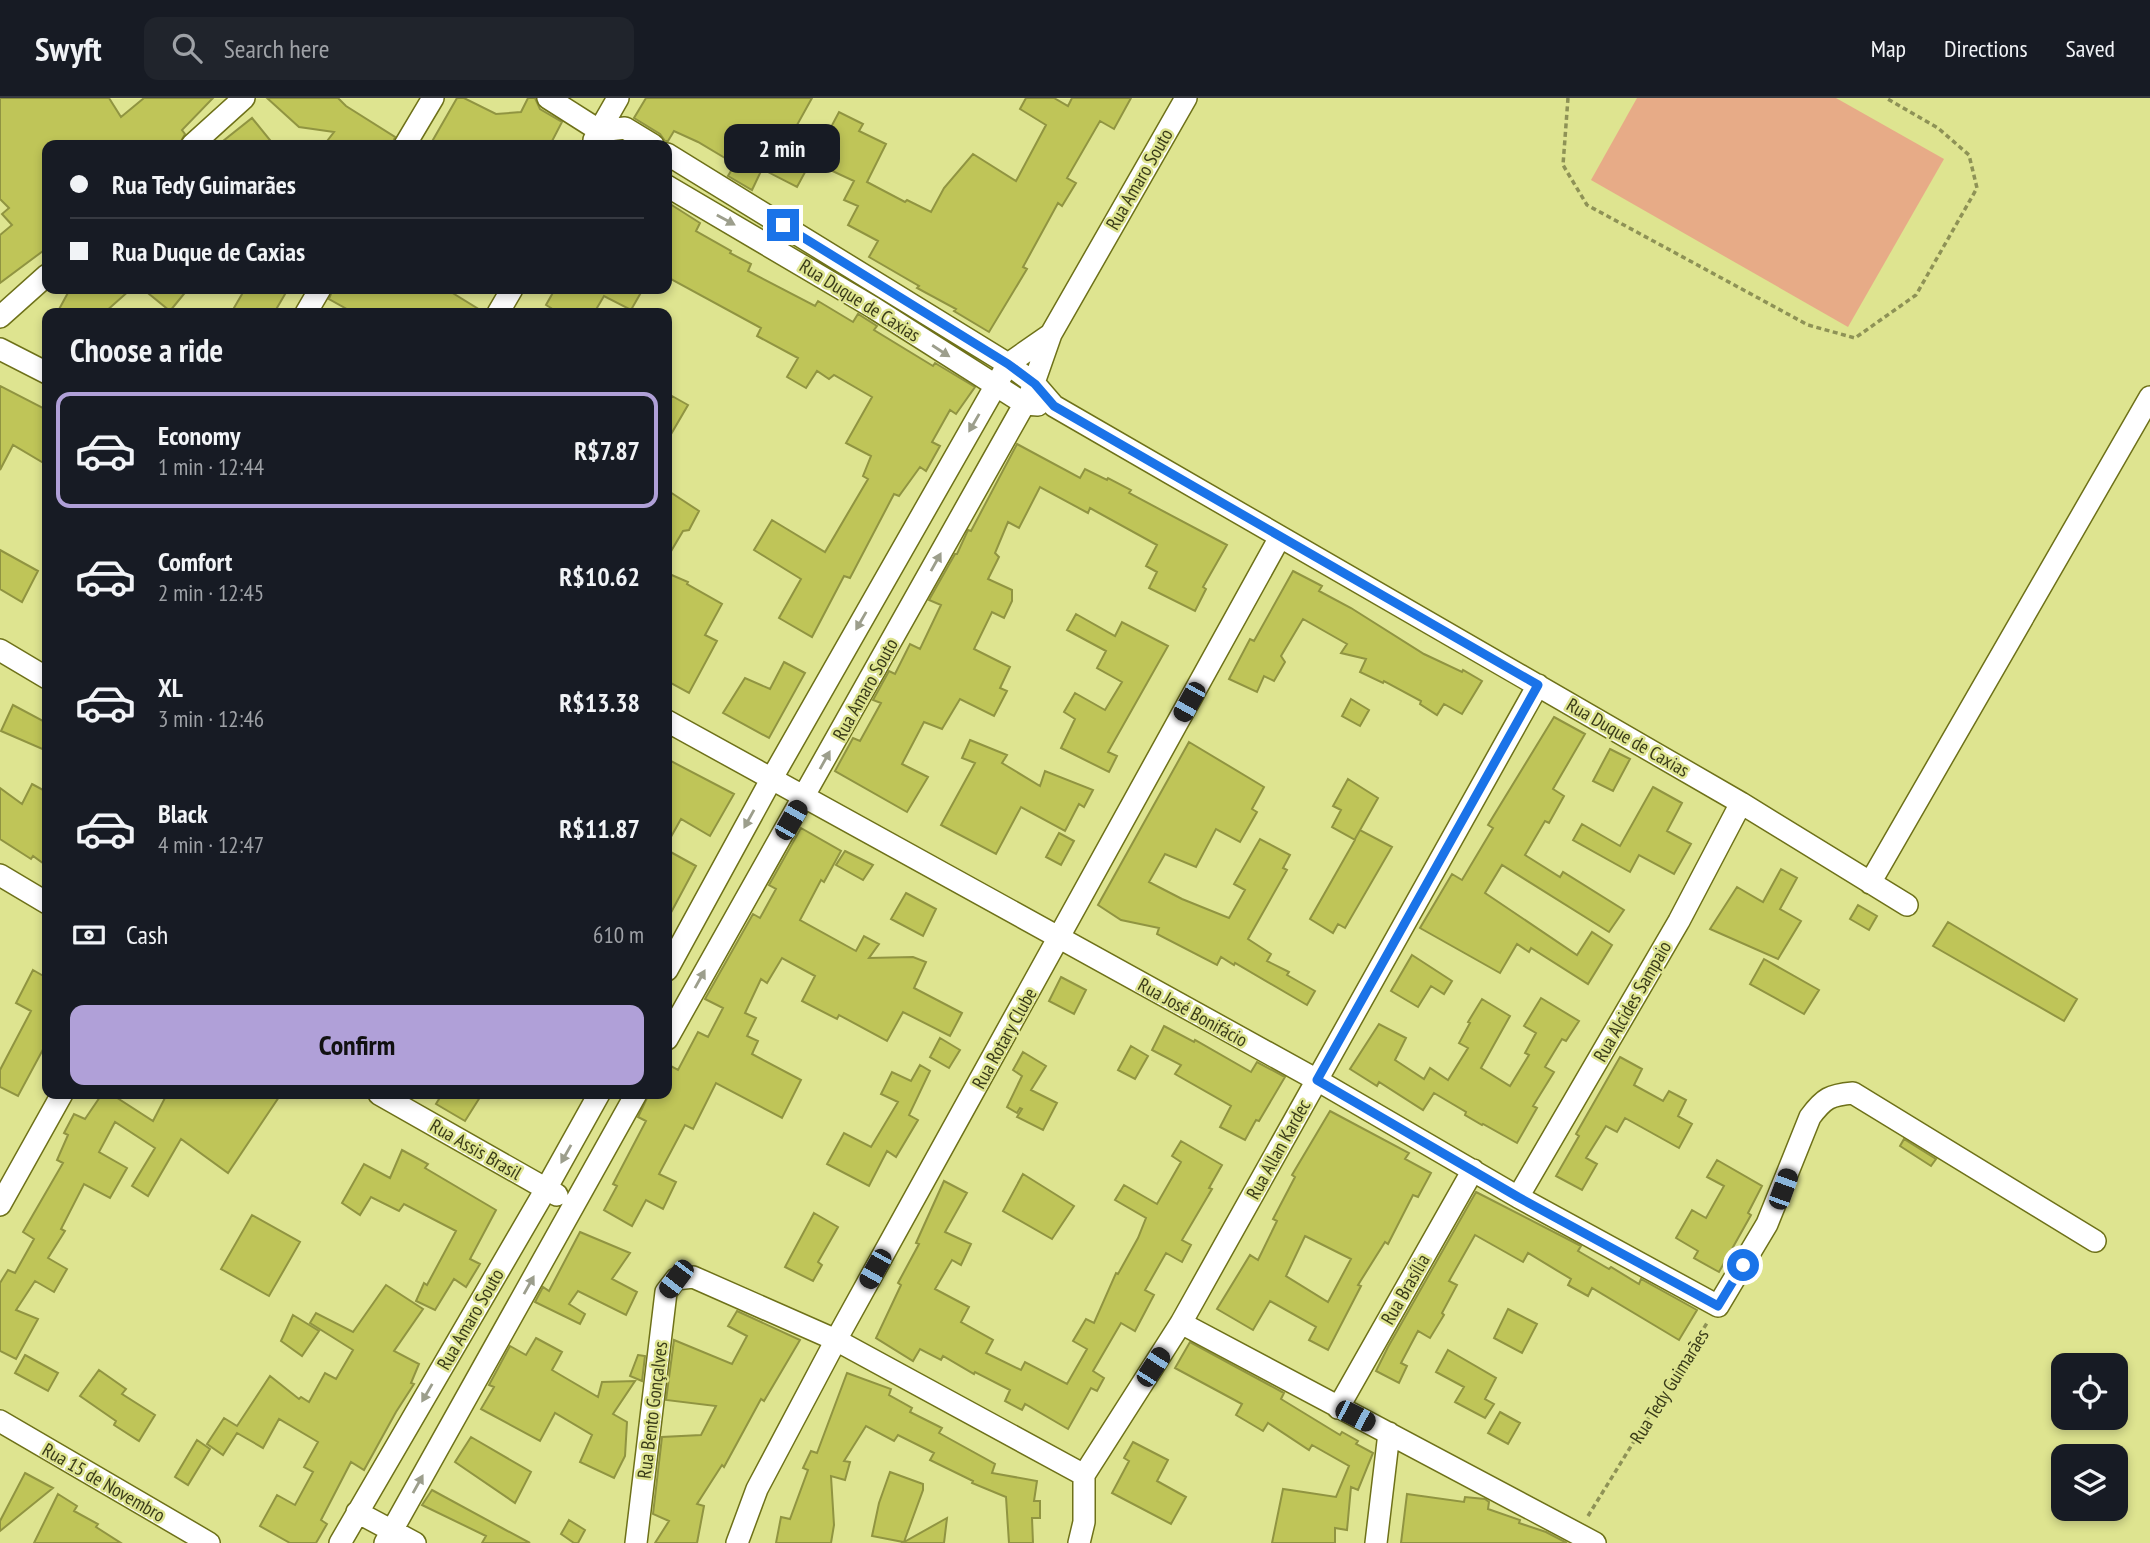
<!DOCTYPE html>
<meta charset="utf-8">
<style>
:root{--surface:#171b24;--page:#20242c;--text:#f1f3f6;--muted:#9ea1a6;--line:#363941;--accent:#b0a0d8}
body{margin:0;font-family:"PT Sans Narrow",sans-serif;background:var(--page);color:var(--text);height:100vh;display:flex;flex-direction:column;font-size:26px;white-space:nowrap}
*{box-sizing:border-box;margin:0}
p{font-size:23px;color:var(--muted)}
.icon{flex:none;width:38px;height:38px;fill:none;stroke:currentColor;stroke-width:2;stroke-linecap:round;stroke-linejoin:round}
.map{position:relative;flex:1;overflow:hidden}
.details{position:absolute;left:42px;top:210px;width:630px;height:791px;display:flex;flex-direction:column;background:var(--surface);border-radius:14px;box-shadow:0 4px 10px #0003}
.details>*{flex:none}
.guide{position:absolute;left:42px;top:42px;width:630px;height:154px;border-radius:14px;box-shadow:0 4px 10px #0003;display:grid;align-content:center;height:154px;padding:0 28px;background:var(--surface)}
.fabs{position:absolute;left:2051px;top:1255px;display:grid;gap:14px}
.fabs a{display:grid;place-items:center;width:77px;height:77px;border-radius:14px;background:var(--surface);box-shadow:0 4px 10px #0003;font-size:35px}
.end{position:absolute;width:32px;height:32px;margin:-16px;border:9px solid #1a73e8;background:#fff;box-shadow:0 0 0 4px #fff}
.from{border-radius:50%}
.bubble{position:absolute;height:49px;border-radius:14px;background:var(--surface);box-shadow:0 4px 10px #0003;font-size:23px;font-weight:600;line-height:49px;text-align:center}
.car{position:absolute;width:21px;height:42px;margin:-21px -10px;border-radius:9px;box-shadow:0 0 5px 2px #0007;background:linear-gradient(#222 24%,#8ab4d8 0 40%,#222 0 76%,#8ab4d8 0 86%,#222 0)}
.guide b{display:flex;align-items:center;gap:24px;height:66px;font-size:26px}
.guide b+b{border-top:2px solid var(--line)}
.guide i{width:18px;height:18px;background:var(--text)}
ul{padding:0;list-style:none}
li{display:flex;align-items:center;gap:21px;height:116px;margin:0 14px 10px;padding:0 14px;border:4px solid transparent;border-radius:14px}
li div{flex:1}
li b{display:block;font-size:26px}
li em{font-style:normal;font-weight:600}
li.active{border-color:var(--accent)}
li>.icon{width:63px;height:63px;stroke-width:1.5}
h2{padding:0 28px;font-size:32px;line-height:84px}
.pay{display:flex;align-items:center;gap:18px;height:77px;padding:0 28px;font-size:26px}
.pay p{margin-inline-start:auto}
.action{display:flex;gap:14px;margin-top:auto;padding:14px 28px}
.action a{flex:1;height:80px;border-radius:14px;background:var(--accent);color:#111;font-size:28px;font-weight:600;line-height:80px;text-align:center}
header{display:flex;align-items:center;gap:42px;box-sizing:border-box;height:98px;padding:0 35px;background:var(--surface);border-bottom:2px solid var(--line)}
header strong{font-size:33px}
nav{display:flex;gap:38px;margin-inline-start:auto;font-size:24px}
.search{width:490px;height:63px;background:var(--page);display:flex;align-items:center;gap:18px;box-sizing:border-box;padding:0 24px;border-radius:14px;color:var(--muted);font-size:26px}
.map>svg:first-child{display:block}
</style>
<header>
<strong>Swyft</strong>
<div class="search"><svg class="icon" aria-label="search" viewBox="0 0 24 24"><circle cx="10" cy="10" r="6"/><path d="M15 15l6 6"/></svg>Search here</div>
<nav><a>Map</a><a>Directions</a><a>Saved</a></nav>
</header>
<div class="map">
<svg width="2150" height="1445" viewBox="0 0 2150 1445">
<rect width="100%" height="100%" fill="#dee490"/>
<path fill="#e7ab87" d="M1637,0H1836L1944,61L1848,229L1591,82Z"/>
<path fill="#bfc558" stroke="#909441" stroke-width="2" fill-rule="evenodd" d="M0,0H109L121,19L144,0H213L182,32L185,36L179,47H47V150L0,185V137L12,127L2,116L9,110L0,101Z
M267,0H338L346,8L395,39L392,47H324L334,34L299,29Z
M457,0H464L496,16L521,14L528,0H535L540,11L562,24L550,47H430Z
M646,0H812L792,36L820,50L839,14L863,26L859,33L886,46L867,84L905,104L907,102L931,114L944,90L973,56L1016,83L1046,27L1020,11L1026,0H1054L1068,8L1072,0H1131L1114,31L1100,23L1067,80L1076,85L1062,108L1058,105L1023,169L1027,171L989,234L954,213L956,211L917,190L919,188L869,159L878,143L848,127L858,108L844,102L854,83L811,63L797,89L762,71L752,92L728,78L735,66L698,44L674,33L668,43H665L660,36L634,20Z
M252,20L274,47H218Z
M667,104L700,125L696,133L731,153L730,155L751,166L748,173L815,208L818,203L853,224L858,216L877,228L874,232L933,268L935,265L975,289L956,316L950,312L932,344L940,348L926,373L920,369L899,398L894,396L850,480L844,478L812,539L779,520L801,481L754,452L772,422L825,454L868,381L863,378L871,358L846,345L872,299L834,277L829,281L817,273L806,290L787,279L798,260L757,238L761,230L667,179Z
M70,191H131L104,215H57Z
M143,191H188L170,213Z
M245,191H288L274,215H231Z
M333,191H446L485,215H354L329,201Z
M555,191H643L631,212L604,198L594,215H548L551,210L546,207Z
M0,288L47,312V367L13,347L0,372Z
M672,298L688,307L667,343V307Z
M1017,346L1080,380L1085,371L1107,382L1108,380L1131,392L1129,395L1227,447L1203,489L1206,491L1195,513L1149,490L1157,474L1146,468L1157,447L1090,410L1088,415L1040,389L1019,430L1008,424L995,455L999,459L988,481L1012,492V503L1004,520L992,514L974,551L1010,569L1000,590L1007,593L994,618L960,601L942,631L924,624L902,666L928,679L907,714L835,673L853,640L860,643L881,605L873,602L889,573L895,576L910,546L920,551L941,507L929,502L955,456H957L968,432L971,433Z
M667,392L699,413L689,432L683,433L667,460Z
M0,452L38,473L22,504L0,491Z
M1293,473L1322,488L1319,493L1351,510L1424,556L1462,574L1463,572L1482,583L1462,616L1444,606L1437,617L1420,606L1421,603L1384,583L1383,585L1360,574L1366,561L1341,555L1347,546L1303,521L1281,558L1285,564L1274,583L1264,578L1257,594L1229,581L1250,541L1254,543Z
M667,475L688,484L687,486L722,506L705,537L717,543L689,595L667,583Z
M1076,516L1115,538L1122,524L1168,548L1108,654L1117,658L1109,674L1061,650L1075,621L1064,614L1075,595L1105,612L1122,584L1097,570L1106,553L1067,532Z
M784,564L805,575L769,640L723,615L745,580L770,591Z
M1351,601L1369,612L1360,628L1342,618Z
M13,607L47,625V653L1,633Z
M1554,619L1585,636L1553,691L1564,698L1549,725L1545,723L1525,757L1560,779L1563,774L1624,812L1609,834L1502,767L1485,795L1577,857L1592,834L1612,847L1588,886L1531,850L1529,854L1517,846L1500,875L1420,830L1452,776L1462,782L1493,730L1488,727Z
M970,642L1007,657L1002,665L1040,688L1045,673L1093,692L1084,709L1079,706L1065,733L1021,709L996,756L941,727L975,665L962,660Z
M1189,644L1264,689L1252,711L1257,714L1240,744L1216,731L1196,769L1165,756L1149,784L1182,801L1229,820L1245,792L1234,786L1260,741L1290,757L1283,770L1287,772L1248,841L1271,856L1267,863L1289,874L1287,877L1315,893L1307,907L1235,865L1234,867L1221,859L1217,867L1157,836L1159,830L1121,822L1098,807Z
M1610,651L1630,661L1613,693L1593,683Z
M667,661L734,696L710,738L681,721L667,746Z
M1348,681L1378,700L1355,741L1360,732L1392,749L1345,830L1338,826L1333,835L1310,821L1355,742L1332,729L1341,712L1333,708Z
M32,686L47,694V768L33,758L31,761L0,741V690L22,706Z
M1653,689L1682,705L1667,733L1691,746L1674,776L1639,757L1630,774L1573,742L1582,726L1620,748Z
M801,730L841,753L824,784L821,782L800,822L856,853L864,838L879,846L869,860L913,859L926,864L914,890L962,915L950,938L903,914L887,943L839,917L837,921L802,903L815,878L782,860L767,885L761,881L745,915L756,920L747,938L758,943L752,956L801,982L782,1020L716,985L693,1031L685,1027L659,1076L676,1084L663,1111L646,1102L632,1128L604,1112L617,1088L613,1086L646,1023L638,1019L649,996H667V966L678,972L698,934L708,939L723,910L705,901L753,816L760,820L776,791L769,787Z
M1059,735L1074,743L1061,767L1046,759Z
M667,752L696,768L667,822Z
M845,753L873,767L863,782L836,767Z
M1781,771L1797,780L1780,811L1801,823L1778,861L1710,831L1737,789L1763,804Z
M906,795L936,811L923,838L891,821Z
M1858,807L1877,818L1869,832L1850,821Z
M1948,824L2077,901L2064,923L1933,848Z
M1412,857L1452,883L1444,896L1431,888L1418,909L1391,893Z
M1764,861L1819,892L1804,916L1750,886Z
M33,872L47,880V944L18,998L0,989V972L31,913L16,905Z
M1061,879L1086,892L1074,916L1049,903Z
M1541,900L1579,923L1566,943L1562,941L1545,969L1554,974L1533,1008L1537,1010L1517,1045L1483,1026L1482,1027L1465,1017L1466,1014L1434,995L1423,1012L1379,984L1377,988L1350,971L1379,926L1406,940L1395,962L1424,981L1430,970L1448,982L1468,950L1459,945L1470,925L1468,924L1482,901L1510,918L1481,970L1510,988L1529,957L1525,955L1536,935L1524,928Z
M1164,928L1194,944L1195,942L1251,974L1257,964L1285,979L1259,1023L1256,1022L1245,1042L1220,1029L1231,1008L1175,976L1181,967L1152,952Z
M940,940L960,952L949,970L930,959Z
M1131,948L1148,958L1135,981L1118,972Z
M1023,954L1046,968L1031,992L1057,1005L1043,1032L1017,1019L1022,1011L1020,1010L1017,1015L1007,1009L1022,978L1013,972Z
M1620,959L1642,971L1634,987L1663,1003L1669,993L1686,1002L1678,1018L1692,1026L1679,1050L1625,1020L1617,1034L1606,1028L1586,1060L1597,1066L1582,1092L1556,1078L1579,1038L1576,1036Z
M920,967L930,973L909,1017L918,1022L896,1059L887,1053L869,1088L827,1066L844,1035L871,1049L898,1004L881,996L892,974L911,983Z
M102,996H111L153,1023L167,996H281L228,1075L181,1041L148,1098L132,1088L155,1050L115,1024L99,1054L127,1070L110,1100L84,1086L61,1131L65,1133L48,1160L67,1171L54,1194L35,1183L16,1212L38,1221L16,1261L0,1253V1185L8,1172L15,1175L34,1141L23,1134L63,1065L57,1062L68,1037L64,1035L74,1016L85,1021Z
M442,996H482L465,1023L436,1006Z
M1330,1013L1409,1055L1405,1061L1431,1075L1418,1099L1413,1097L1388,1146L1385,1144L1358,1187L1361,1188L1328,1252L1309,1242L1316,1229L1270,1203L1253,1232L1217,1211L1250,1157L1258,1162L1277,1123L1273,1121L1295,1079L1292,1077ZM1305,1138L1351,1161L1328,1204L1286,1178Z
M1904,1041L1936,1061L1931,1068L1900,1048Z
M1181,1043L1222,1067L1209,1090L1212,1091L1182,1142L1191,1147L1182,1164L1166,1155L1145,1192L1154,1197L1135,1233L1121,1225L1093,1273L1104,1280L1097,1293L1091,1290L1068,1331L1025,1306L1022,1312L1005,1303L1010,1292L975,1274L974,1276L943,1258L941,1262L920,1251L913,1263L876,1240L901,1187L898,1185L919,1146L916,1145L944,1083L967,1095L945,1134L971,1146L961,1167L952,1162L935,1191L969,1209L961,1224L993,1242L986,1255L1021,1272L1025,1264L1067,1286L1087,1251L1073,1243L1086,1221L1094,1225L1116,1175L1118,1176L1138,1140L1146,1120L1115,1102L1124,1087L1157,1106L1181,1064L1172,1058Z
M402,1052L428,1066L425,1070L496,1112L470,1161L480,1166L466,1189L454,1181L435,1212L416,1203L424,1185L427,1187L456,1133L404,1106L399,1113L371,1099L360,1117L342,1105L364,1066L390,1080Z
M1717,1062L1762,1088L1748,1115L1751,1117L1719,1174L1694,1160L1698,1153L1676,1140L1692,1112L1706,1120L1724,1088L1707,1079Z
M1023,1076L1074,1108L1052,1141L1003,1113Z
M1476,1094L1581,1148L1578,1153L1609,1171L1611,1169L1639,1186L1641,1181L1697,1212L1679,1242L1592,1190L1588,1198L1568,1187L1571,1181L1528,1155L1523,1164L1475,1137L1449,1183L1457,1187L1442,1215L1444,1217L1430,1240L1418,1233L1401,1265L1407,1268L1399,1285L1376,1273L1388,1249Z
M814,1115L838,1129L818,1164L822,1167L813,1183L785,1169Z
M252,1117L300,1144L269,1198L221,1171Z
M580,1134L630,1155L612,1181L637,1194L626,1217L578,1193L569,1206L585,1216L580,1226L535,1204L543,1189L549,1193Z
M386,1187L423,1211L394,1253L419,1266L411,1285L414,1286L396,1314L364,1372L351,1364L321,1422L327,1426L316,1445H290L260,1428L277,1397L295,1407L313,1374L304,1369L318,1344L279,1321L263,1350L237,1335L223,1357L207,1346L224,1320L237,1328L270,1278L299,1301L301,1299L309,1304L325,1275L336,1281L353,1252L310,1225L316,1215L353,1234Z
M1508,1211L1537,1226L1522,1255L1494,1240Z
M737,1213L800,1242L764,1303L761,1301L724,1369L722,1367L697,1406L704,1408L697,1445H655L669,1423L653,1416L662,1339L701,1337L716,1308L666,1302L674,1242L732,1266L747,1238L728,1228Z
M293,1217L319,1233L302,1258L281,1243Z
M536,1240L562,1254L552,1272L598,1299L602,1284L635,1283L613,1316L627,1324L625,1358L614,1380L580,1364L592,1337L555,1315L540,1343L481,1311L494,1289L489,1287L510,1248L526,1257Z
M1190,1244L1284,1295L1281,1301L1340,1337L1342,1334L1358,1343L1356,1346L1373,1355L1358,1392L1351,1389L1347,1432L1335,1430V1445H1272L1283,1391L1336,1399L1349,1368L1312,1347L1309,1352L1268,1325L1263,1333L1236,1317L1242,1306L1175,1270Z
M1448,1252L1496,1280L1485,1301L1494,1306L1485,1320L1455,1304L1464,1289L1436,1274Z
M25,1257L58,1275L48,1293L15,1275Z
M638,1257L645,1258L642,1283L630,1278Z
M99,1272L126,1291L122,1296L155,1317L139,1343L114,1327L116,1323L80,1298Z
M847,1275L891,1291L889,1297L912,1310L910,1314L942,1330L939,1335L995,1366L992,1375L1037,1383L1034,1403H1040V1420H1032L1033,1445H1009L1006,1399L972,1385L973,1383L930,1362L934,1355L898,1337L894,1343L866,1328L844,1363L850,1364L845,1382L831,1378L834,1427L831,1445H776L781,1419L790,1421L808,1372L803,1370L811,1353L817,1355Z
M1500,1314L1520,1325L1508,1346L1488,1335Z
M471,1339L531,1374L515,1405L455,1364Z
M197,1342L210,1351L188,1387L175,1379Z
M1133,1344L1168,1362L1157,1383L1186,1399L1171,1426L1112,1395L1129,1363L1124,1360Z
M890,1374L923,1386V1392L904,1444L947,1420L944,1445H901L903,1444L872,1438L879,1405Z
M25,1375L53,1390L0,1433V1423Z
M432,1392L502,1430L530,1445H482L486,1438L422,1407Z
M58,1396L77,1408L74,1413L98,1426L96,1429L121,1445H34Z
M1407,1396L1464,1404L1465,1399L1485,1401L1489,1404L1488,1411L1520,1422L1519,1425L1546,1434L1567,1445H1401Z
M569,1422L585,1432L578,1445H574L561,1436Z"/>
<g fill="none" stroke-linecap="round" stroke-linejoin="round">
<defs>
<path id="minor" d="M548,0L600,33L606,47
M600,33L625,30L653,47
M594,42L618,0
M192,47L244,0
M405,47L433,0
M667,56L1008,266L1035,286L1054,308L1741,705L1907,807
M667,88L874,210L1025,306L1038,307
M306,215L320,191
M498,215L512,191
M0,219L47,177
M0,251L47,275
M0,552L47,580
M667,623L1317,982L1518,1099L1718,1208L1767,1126L1810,1019C1824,1000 1830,997 1853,995L2095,1143
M0,777L47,805
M1870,785L2150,299
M667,872L772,680L1008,266L1051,236
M667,941L1030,296L1051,236L1186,0
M379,996L557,1097
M1518,1099L1679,823L1741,705
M0,1107L62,996
M1181,1225L1595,1445
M1338,1310L1473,1072
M0,1323L209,1445
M357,1414L415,1445
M340,1445L546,1091L599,996
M385,1445L636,996
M636,1445L666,1194L676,1181L693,1179L836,1242L1084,1377
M737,1445L757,1391L836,1242L1280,439
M1079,1445L1084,1424V1377L1181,1225L1538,587
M1376,1445L1389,1335"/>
</defs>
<use href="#minor" stroke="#6e7119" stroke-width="24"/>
<path stroke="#8e9256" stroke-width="3.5" stroke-dasharray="5 3.5" stroke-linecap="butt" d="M1568,0L1563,67L1587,107L1808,227L1855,240L1916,197L1977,90L1969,57L1938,30L1886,0
M1588,1418L1707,1225"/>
<use href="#minor" stroke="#fff" stroke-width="21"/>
</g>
<defs><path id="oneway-solid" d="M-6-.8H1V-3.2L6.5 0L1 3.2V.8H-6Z" transform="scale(1.75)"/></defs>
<g fill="#9c9e8c">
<use href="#oneway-solid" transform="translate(726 122) rotate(29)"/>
<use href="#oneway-solid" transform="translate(941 253) rotate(33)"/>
<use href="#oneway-solid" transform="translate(974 325) rotate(120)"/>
<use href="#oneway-solid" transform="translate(936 464) rotate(-61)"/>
<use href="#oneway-solid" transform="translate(861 523) rotate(120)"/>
<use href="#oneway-solid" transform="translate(825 662) rotate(-61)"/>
<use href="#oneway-solid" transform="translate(749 721) rotate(119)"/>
<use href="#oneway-solid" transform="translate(700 881) rotate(-61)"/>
<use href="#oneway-solid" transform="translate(566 1056) rotate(119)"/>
<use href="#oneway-solid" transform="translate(529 1187) rotate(-61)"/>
<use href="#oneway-solid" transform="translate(427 1295) rotate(120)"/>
<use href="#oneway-solid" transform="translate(418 1386) rotate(-61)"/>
</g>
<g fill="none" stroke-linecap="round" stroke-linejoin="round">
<path stroke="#1a73e8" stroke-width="9" d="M783,127L1008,266L1035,286L1054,308L1538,587L1317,982L1518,1099L1718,1208L1743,1167"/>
</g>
<g text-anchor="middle" stroke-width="5" stroke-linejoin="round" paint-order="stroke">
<g font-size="19" fill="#3a3c19" stroke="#dee490">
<text transform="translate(1139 81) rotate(-60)" y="7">Rua Amaro Souto</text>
<text transform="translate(860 202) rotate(32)" y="7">Rua Duque de Caxias</text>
<text transform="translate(865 591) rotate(-61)" y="7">Rua Amaro Souto</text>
<text transform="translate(1628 639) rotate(30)" y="7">Rua Duque de Caxias</text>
<text transform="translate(1632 903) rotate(-60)" y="7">Rua Alcides Sampaio</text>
<text transform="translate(1193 914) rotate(29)" y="7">Rua José Bonifácio</text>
<text transform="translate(1004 940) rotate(-61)" y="7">Rua Rotary Clube</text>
<text transform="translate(476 1051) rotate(30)" y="7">Rua Assis Brasil</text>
<text transform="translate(1278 1051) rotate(-61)" y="7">Rua Allan Kardec</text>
<text transform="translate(1405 1191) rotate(-60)" y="7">Rua Brasília</text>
<text transform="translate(470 1221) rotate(-60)" y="7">Rua Amaro Souto</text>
<text transform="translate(1669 1288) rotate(-58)" y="7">Rua Tedy Guimarães</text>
<text transform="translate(652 1312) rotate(-83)" y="7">Rua Bento Gonçalves</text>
<text transform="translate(104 1384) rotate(30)" y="7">Rua 15 de Novembro</text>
</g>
</g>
</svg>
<div class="fabs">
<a><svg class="icon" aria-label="locate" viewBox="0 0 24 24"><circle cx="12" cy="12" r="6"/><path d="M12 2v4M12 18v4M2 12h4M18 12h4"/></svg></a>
<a><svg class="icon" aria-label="layers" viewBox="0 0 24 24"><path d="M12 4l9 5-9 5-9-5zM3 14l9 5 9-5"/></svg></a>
</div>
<i class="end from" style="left:1743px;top:1167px"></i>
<i class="end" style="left:783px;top:127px"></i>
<div class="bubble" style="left:724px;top:26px;width:116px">2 min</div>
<i class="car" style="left:1189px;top:604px;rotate:209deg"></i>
<i class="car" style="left:791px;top:722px;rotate:30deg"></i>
<i class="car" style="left:1783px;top:1091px;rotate:20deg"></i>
<i class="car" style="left:875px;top:1171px;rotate:209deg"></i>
<i class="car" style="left:676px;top:1181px;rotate:217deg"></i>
<i class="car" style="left:1153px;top:1269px;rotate:33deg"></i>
<i class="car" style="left:1355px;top:1318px;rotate:117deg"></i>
<div class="guide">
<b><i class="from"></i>Rua Tedy Guimarães</b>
<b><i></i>Rua Duque de Caxias</b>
</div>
<section class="details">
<h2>Choose a ride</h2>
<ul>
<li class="active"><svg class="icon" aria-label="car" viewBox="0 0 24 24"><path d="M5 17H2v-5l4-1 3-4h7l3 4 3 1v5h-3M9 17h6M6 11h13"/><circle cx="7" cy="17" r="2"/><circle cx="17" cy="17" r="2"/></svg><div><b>Economy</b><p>1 min · 12:44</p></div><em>R$7.87</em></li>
<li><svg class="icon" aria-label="car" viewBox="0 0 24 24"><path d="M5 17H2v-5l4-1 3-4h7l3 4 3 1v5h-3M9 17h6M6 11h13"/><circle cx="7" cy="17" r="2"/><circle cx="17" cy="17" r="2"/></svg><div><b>Comfort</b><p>2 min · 12:45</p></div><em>R$10.62</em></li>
<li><svg class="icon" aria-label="car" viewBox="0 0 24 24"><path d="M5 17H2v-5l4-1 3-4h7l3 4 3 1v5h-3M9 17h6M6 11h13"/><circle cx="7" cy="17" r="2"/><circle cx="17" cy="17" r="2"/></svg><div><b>XL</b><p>3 min · 12:46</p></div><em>R$13.38</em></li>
<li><svg class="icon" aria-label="car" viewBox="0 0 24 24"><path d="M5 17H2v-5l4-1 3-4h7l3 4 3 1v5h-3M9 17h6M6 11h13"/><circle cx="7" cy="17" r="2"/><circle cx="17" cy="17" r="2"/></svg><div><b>Black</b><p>4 min · 12:47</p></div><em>R$11.87</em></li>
</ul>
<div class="pay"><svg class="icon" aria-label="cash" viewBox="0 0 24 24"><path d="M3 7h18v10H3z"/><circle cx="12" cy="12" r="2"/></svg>Cash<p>610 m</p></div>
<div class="action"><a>Confirm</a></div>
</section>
</div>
